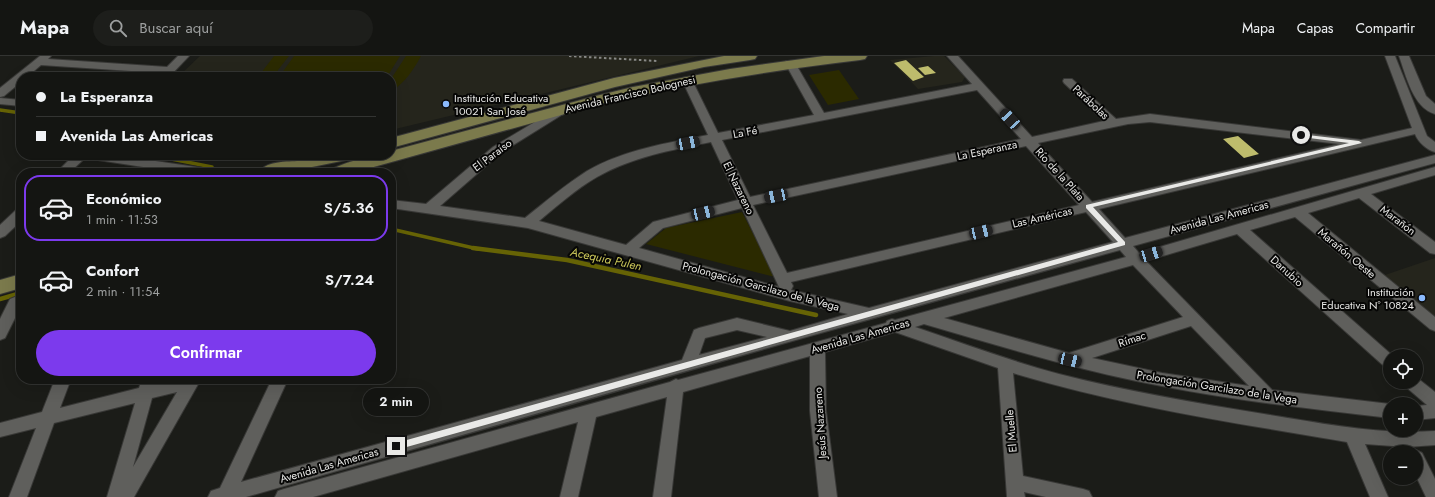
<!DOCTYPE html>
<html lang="es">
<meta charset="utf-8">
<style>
:root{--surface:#141512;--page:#1d1e1b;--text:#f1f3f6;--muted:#9d9f9f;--line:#333432;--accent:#7c3aed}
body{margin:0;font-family:Jost,sans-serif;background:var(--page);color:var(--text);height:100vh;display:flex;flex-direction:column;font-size:15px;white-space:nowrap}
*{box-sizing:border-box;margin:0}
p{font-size:13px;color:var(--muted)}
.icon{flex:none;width:22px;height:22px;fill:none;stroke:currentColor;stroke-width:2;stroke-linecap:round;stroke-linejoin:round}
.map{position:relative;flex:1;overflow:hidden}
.details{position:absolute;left:16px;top:112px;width:380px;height:216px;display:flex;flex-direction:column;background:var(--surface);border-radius:16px;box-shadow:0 4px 16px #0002,0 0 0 1px var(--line)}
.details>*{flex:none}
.top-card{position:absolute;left:16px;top:16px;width:380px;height:88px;border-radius:16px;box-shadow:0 4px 16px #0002,0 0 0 1px var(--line);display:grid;align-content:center;height:88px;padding:0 20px;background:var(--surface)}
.controls{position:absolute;left:1383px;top:293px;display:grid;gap:8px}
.controls a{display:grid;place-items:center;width:40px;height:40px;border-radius:50%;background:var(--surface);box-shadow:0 4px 16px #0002,0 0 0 1px var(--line);font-size:20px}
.end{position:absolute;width:18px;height:18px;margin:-9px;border:5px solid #e9e9e7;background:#111;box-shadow:0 0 0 2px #111}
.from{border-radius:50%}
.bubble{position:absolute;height:28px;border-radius:14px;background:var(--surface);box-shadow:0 4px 16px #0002,0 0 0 1px var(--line);font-size:13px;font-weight:600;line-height:28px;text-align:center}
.car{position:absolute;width:12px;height:24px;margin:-12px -6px;border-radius:5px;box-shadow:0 0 3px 1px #0007;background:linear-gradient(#222 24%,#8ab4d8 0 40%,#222 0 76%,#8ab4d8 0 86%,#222 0)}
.top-card b{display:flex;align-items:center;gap:14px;height:38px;font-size:15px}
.top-card b+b{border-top:1px solid var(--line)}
.top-card i{width:10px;height:10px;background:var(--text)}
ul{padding:7px 0 0;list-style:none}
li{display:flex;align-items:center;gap:12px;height:66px;margin:0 8px 6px;padding:0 12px;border:2px solid transparent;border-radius:16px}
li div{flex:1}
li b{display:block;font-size:15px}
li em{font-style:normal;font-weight:600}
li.active{border-color:var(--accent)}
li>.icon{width:36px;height:36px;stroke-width:1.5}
.cta{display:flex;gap:8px;margin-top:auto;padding:8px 20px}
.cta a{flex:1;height:46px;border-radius:24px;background:var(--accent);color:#fff;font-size:16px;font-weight:600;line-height:46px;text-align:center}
header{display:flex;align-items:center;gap:24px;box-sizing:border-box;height:56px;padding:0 20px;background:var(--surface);border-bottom:1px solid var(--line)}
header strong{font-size:19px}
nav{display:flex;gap:22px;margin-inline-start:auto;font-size:14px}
.search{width:280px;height:36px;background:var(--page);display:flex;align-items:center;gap:10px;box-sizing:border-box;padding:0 14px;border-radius:22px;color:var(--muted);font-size:15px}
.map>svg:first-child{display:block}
</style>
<header>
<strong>Mapa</strong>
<div class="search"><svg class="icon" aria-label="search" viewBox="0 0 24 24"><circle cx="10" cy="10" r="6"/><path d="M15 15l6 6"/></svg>Buscar aquí</div>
<nav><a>Mapa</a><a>Capas</a><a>Compartir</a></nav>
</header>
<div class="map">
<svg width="1435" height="441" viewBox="0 0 1435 441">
<rect width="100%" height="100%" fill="#1b1c18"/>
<path fill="#25251c" d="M200,0H699L391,74V21H178Z
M934,0H944L965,21L962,26L918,33L890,4Z
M1435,202V264L1382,220Z"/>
<path fill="#2b2a00" d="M274,0H289L278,14L276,21H258Z
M294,0H400L387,21H279Z
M406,0H421C413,15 405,26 391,36V23Z
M839,14L859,43L828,49L809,19Z
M742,156L775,221L646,188L666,172Z"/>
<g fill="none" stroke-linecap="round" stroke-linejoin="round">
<path stroke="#666305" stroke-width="3.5" d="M0,54L21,57
M151,99L212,111
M391,173L478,193"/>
<path stroke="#666305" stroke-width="4.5" d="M473,192L567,204L816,259
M0,243L21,237"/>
</g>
<path fill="#bebc6c" d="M906,4L924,21L913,25L894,7Z
M928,10L936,17L925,19L918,12Z
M1238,80L1259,98L1244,102L1223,83Z"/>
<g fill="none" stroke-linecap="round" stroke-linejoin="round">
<defs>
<path id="minor" d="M40,0H51L48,3L167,11L178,0H189L169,21H158L161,17L41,9L27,21H21V26L4,40L0,41V32Z
M947,0H958L1032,81L1104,65L1064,27L1063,25L1064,23H1072L1116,63L1150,58L1361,84L1412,72L1385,0H1395L1427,80L1435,86V96C1427,94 1418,86 1415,78L1099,153L1125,182L1435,99V107L1133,190L1139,197L1435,111V119L1371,138L1435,186V198L1430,197L1359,142L1308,157L1435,261V275L1430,273L1295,161L1250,174L1393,300H1390V313L1385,311L1237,178L1146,205L1272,334L1390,348V362C1314,353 1237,345 1162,330C1081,315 1003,291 924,268L915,271C962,287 1010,305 1059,318C1126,335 1195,347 1264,358C1321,367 1377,379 1435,375V389L1407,391L1365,388L1388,441H1370L1347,386C1235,367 1123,350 1013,317L1023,420L1083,433L1089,435L1092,441H1046L1024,436L1025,441H1007L998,312L895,276L825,296L826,355L837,441H819L810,355V300L683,336L671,441H653L667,341L596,361L578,441H560L578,366L313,441H275L278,435L284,433L670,326L676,323L678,324L886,267L887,265L892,263L895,264L1126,201L1120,194C828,274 537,357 246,441H208L211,435L220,432L272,323H288L241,426L682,304L694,274L699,272L737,262L790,275L848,258L790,245L528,172L391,152V144L426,148L493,91L560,51H568L570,53L568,55L502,96L440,150L525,162C545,146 565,129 587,115C623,94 667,87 708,79L682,24L683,22L687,21L692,24L718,77L814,59L785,7L786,5H794L824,57L972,28ZM977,34L1021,83L750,141L722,84ZM1150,66L1340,88L1092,146L1038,87L1128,68ZM711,86L738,144L653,166L626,189L539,165C557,150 576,133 597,121C632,101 672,94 711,86ZM1026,90L1079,149L787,217L753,149ZM742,152L779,231L639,192L663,172ZM1086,156L1113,186L869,252L791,234L793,230L791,226ZM1133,209L1183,261L1069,297L944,262ZM1191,270L1249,330L1162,317L1092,302ZM737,274L767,281L699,299L705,282Z
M1399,0H1409L1426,40L1435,48V58C1413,52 1406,19 1399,0Z
M0,42L21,44V50L0,48Z
M74,99H114L210,113L214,114L216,117H182L85,102L69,117H56Z
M21,152V165L5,180L0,182V169L16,154Z
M15,241L20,243L21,250L5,282L0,284V263L10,243Z
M1416,321L1435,336V362L1416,364V350L1427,349L1406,331L1404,326H1416Z
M55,323H71L60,352L139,332L142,323H158L156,328L176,323H201L134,441H107L135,347L54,367L27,441H9L36,372L0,381V367L42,356ZM177,336L133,411L152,342Z
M1416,394L1422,397L1435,423V441H1426L1416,420V396H1412Z"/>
<path id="major" d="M724,0H757L755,3L750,4L704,11L615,31L391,92V82L614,22Z
M824,0H867L865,3L860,4C774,14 688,28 604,47L352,117H327C332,110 368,100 378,99C382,98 387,99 391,99V95L596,40L633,31L730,13Z
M322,99H353L351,103L312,111L314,114L312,117H299L291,115L279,117H258C266,105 284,106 297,105C305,104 314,101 322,99Z
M21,218V232L0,238V224Z"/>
</defs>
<use href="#minor" stroke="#383836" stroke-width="2"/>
<use href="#major" stroke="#383836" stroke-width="2"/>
<path stroke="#888986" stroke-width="2" stroke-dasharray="2.5 2.5" stroke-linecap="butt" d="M569,0L657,5"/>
<use href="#minor" fill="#5f5f5c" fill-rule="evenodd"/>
<use href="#major" fill="#7b7a4c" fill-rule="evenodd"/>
</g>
<path fill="#e9e9e7" d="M1299,78L1359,85L1362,87L1093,151L1125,186V189L396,394L392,390L396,387L1118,186L1086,152V149L1349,87L1301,81H1299Z"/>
<g fill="#8bbafc" stroke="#060605" stroke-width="1.5">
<circle cx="446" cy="48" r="4"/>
<circle cx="1422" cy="242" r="4"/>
</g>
<g text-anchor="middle" stroke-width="4" stroke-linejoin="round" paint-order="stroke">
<g font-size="11" fill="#e9e9e7" stroke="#060605">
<text transform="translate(630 38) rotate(-13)" y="4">Avenida Francisco Bolognesi</text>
<text transform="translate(1091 46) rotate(43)" y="4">Parábolas</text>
<text transform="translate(745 76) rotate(-11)" y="4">La Fé</text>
<text transform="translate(987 94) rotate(-12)" y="4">La Esperanza</text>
<text transform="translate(492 99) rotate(-37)" y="4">El Paraíso</text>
<text transform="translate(1060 118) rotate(48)" y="4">Río de la Plata</text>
<text transform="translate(739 132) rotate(64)" y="4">El Nazareno</text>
<text transform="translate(1042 161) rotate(-13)" y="4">Las Américas</text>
<text transform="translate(1219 161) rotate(-15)" y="4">Avenida Las Americas</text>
<text transform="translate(1398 164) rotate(37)" y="4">Marañón</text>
<text transform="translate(1347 197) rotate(40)" y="4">Marañón Oeste</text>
<text transform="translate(1287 215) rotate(42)" y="4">Danubio</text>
<text transform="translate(761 230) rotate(15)" y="4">Prolongación Garcilazo de la Vega</text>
<text transform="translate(860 280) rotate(-16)" y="4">Avenida Las Americas</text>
<text transform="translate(1132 283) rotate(-18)" y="4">Rímac</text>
<text transform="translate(1217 331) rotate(9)" y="4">Prolongación Garcilazo de la Vega</text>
<text transform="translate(820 367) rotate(-94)" y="4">Jesús Nazareno</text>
<text transform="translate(1011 375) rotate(-95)" y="4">El Muelle</text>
<text transform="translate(329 409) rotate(-16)" y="4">Avenida Las Americas</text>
</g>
<g font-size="11" fill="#e9e9e7" stroke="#060605" text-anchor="start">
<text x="454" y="46">Institución Educativa<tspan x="454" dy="13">10021 San José</tspan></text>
<text x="1414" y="240" text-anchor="end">Institución<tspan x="1414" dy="13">Educativa Nº 10824</tspan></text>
</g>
<g font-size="12" font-style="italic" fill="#ccc85a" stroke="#060605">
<text transform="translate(606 203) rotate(12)" y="4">Acequia Pulen</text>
</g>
</g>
</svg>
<div class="controls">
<a><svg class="icon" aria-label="locate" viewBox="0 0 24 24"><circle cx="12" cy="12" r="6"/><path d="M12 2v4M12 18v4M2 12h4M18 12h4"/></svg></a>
<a>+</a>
<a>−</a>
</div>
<i class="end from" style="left:1301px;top:79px"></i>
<i class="end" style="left:396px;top:390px"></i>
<div class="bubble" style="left:363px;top:332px;width:66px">2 min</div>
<i class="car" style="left:1010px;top:63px;rotate:317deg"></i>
<i class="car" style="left:688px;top:87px;rotate:79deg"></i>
<i class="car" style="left:776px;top:140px;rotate:258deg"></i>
<i class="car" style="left:703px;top:157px;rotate:77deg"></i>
<i class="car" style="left:981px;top:176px;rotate:77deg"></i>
<i class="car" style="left:1151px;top:198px;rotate:73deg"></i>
<i class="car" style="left:1070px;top:304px;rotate:103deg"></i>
<div class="top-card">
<b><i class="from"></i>La Esperanza</b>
<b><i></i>Avenida Las Americas</b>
</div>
<section class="details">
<ul>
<li class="active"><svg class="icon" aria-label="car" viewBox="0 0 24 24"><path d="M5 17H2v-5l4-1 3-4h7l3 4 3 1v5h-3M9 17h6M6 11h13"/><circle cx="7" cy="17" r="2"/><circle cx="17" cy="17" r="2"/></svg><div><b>Económico</b><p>1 min · 11:53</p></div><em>S/5.36</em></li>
<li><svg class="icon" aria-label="car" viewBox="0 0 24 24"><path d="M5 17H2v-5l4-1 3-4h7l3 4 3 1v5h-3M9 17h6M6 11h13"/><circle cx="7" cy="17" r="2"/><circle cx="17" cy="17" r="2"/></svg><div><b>Confort</b><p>2 min · 11:54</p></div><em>S/7.24</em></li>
</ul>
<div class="cta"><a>Confirmar</a></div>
</section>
</div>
